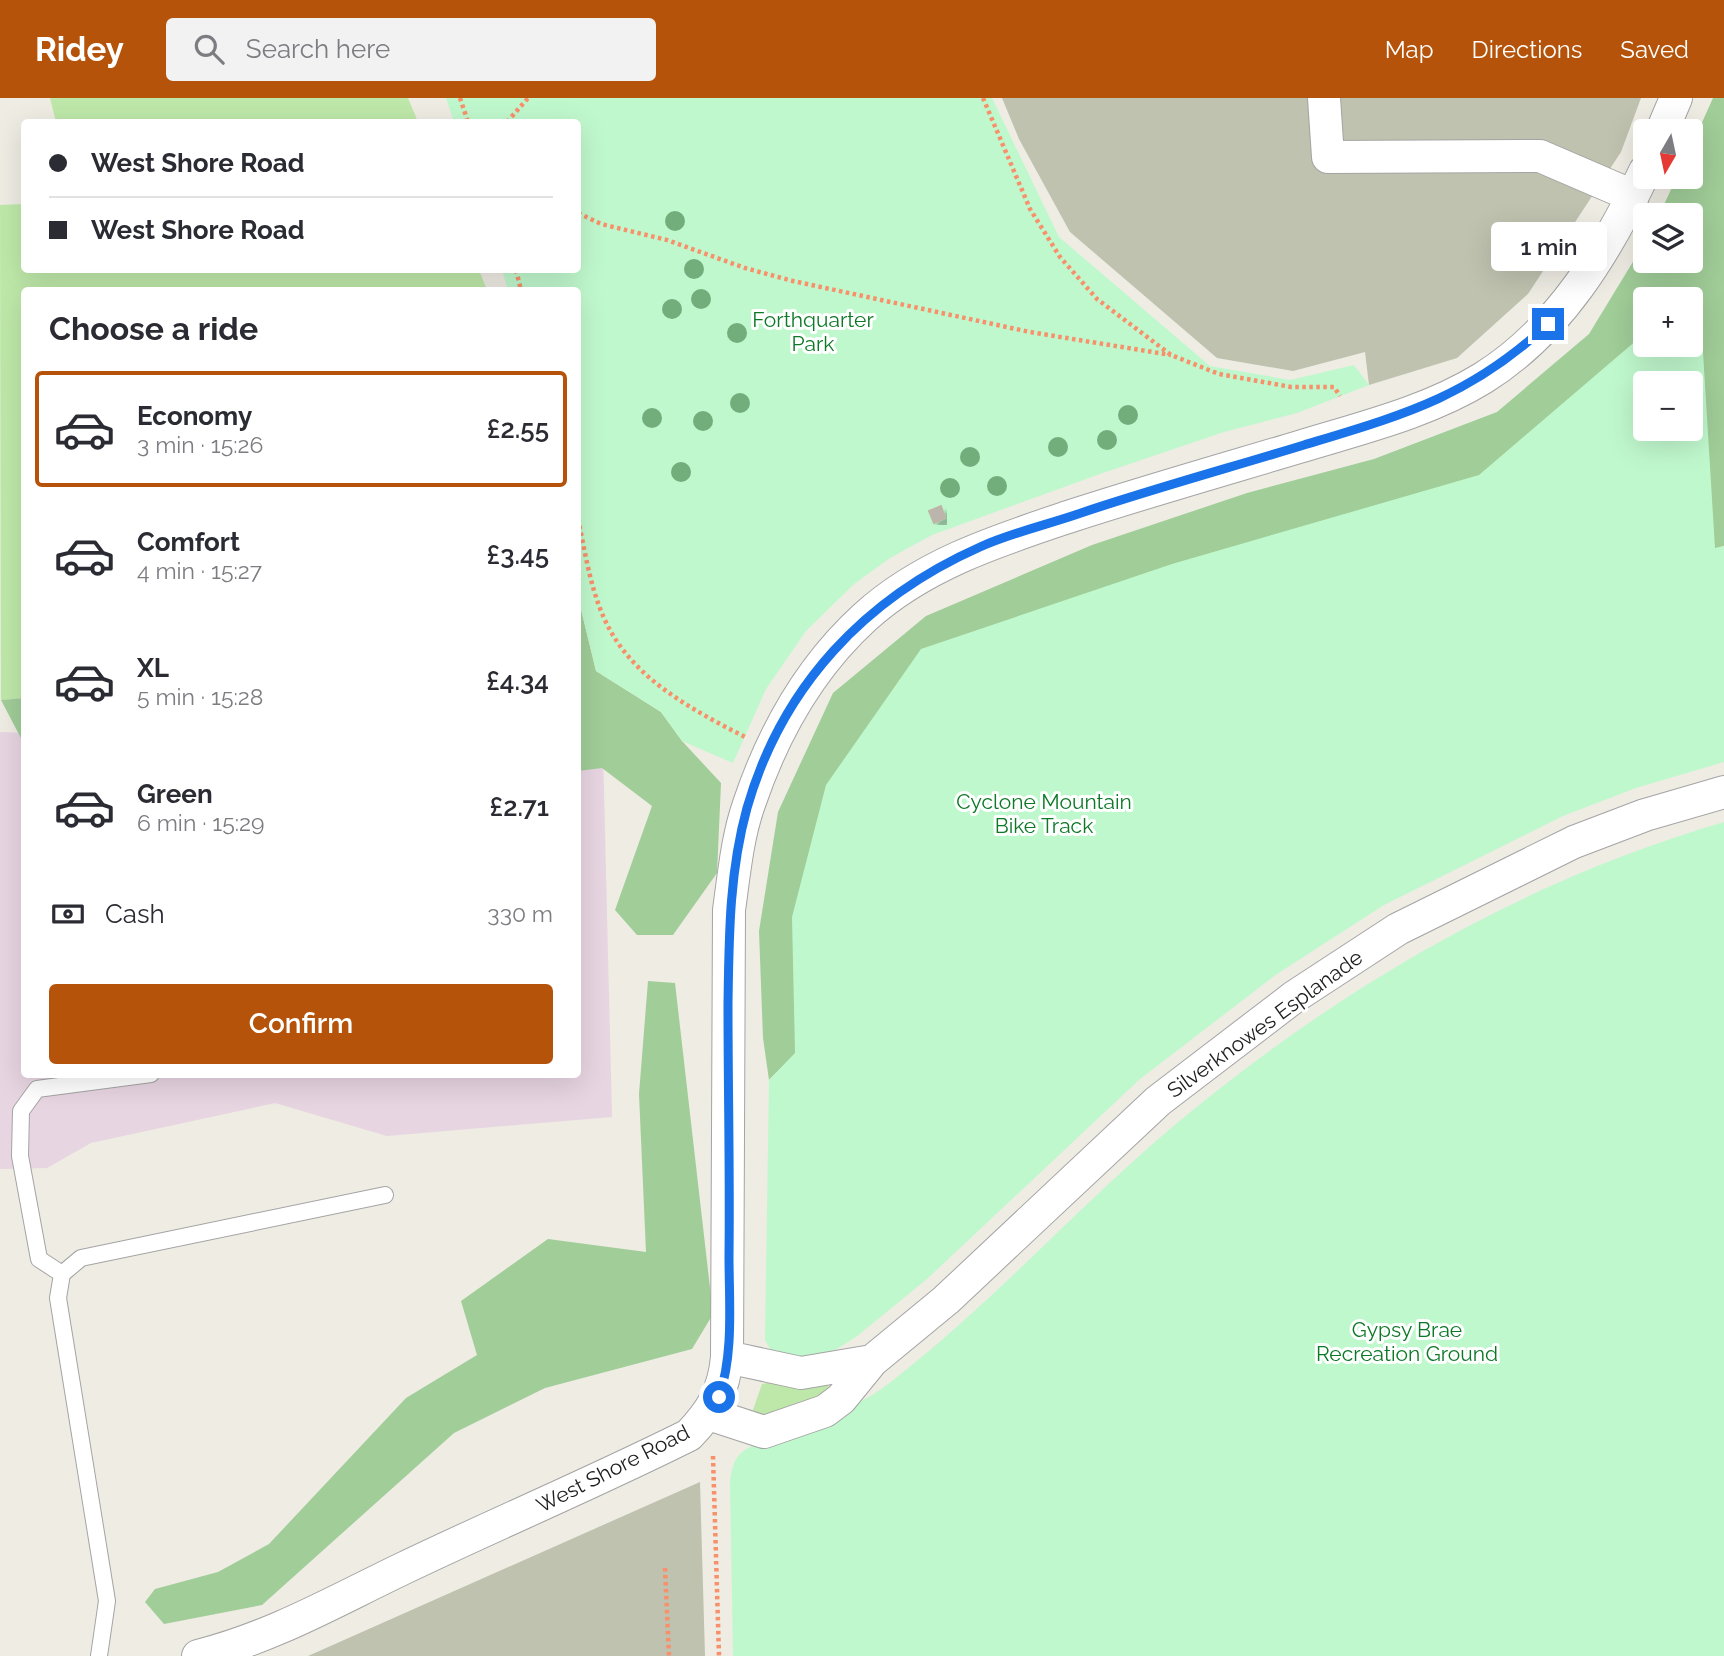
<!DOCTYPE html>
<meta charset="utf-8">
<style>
:root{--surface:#fff;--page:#f2f2f3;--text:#2b2b33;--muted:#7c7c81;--line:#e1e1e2;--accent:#b45309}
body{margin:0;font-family:Raleway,sans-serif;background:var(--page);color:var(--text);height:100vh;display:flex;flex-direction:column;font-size:26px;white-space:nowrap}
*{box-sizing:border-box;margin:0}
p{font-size:23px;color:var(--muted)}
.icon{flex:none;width:38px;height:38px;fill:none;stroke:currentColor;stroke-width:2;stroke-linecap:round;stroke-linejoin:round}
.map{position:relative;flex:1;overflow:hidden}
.panel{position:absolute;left:21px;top:189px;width:560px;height:791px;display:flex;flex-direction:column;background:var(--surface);border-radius:7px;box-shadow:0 7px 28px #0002}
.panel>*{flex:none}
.hud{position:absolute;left:21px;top:21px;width:560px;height:154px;border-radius:7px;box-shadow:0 7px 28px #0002;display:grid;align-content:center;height:154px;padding:0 28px;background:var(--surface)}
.needle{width:46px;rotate:189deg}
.fabs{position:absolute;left:1633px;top:21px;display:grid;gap:14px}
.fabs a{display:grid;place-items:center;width:70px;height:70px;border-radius:7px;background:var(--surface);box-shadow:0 7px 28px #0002;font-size:35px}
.end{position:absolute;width:32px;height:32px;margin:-16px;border:9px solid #1a73e8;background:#fff;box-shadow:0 0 0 4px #fff}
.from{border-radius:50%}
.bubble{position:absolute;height:49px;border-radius:7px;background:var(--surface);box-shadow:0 7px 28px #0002;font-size:23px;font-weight:600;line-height:49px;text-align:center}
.hud b{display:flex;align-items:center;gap:24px;height:66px;font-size:26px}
.hud b+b{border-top:2px solid var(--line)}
.hud i{width:18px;height:18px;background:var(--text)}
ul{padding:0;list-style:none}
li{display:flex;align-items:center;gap:21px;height:116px;margin:0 14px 10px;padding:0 14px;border:4px solid transparent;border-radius:7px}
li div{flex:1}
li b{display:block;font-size:26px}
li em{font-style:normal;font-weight:600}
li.current{border-color:var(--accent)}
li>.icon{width:63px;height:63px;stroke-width:1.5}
h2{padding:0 28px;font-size:32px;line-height:84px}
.pay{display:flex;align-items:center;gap:18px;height:77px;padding:0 28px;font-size:26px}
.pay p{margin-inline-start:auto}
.cta{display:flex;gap:14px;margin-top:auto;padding:14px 28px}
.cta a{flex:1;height:80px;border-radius:7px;background:var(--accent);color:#fff;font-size:28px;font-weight:600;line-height:80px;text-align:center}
header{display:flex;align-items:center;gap:42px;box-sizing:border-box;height:98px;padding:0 35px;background:var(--accent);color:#fff}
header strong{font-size:33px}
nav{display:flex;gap:38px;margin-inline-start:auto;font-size:24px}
.search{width:490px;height:63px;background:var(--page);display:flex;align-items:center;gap:18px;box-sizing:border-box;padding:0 24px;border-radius:7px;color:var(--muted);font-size:26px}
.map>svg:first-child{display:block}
</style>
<header>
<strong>Ridey</strong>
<div class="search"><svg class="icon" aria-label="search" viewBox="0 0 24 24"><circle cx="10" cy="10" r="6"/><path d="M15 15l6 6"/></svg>Search here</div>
<nav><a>Map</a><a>Directions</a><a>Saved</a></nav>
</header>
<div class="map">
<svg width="1724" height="1558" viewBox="0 0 1724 1558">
<defs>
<filter id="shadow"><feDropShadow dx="6" dy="6" stdDeviation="2" flood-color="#0004"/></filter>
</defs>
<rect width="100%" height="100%" fill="#eeece3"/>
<path fill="#e7d5e1" d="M0,634L24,635V976H578V652L603,653L612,1019L387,1038L275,1005L91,1045L47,1070L0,1071Z"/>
<path fill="#bfc2af" d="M1002,0H1641L1621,54L1528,196L1457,260L1369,287L1365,254L1293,273L1217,260L1070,134L1019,41Z
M700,1384L705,1558H308Z"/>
<path fill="#bee8a9" d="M50,0H408L418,24H56Z
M24,106V172H479L487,192H24V600L1,602L0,107Z
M777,1283L827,1285L831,1295L823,1305L755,1319L753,1312L762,1286Z"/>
<path fill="#a0cd98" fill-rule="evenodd" d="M1713,0H1724V448L1574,493L879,871L769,982L763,940L759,833L778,714L833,595L926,518L1092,447L1247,395L1374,361L1497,314L1589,236L1645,144V163H1690V117H1659L1677,79H1690L1691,49ZM1645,201H1690V247H1645ZM1645,285H1690V331H1645Z
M578,499L596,573L661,614L682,643L721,685L717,775L673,837H637L615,812L652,708L602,670L578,673Z
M24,600V646L1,602Z
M648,883L675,885L713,1216L692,1251L545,1290L454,1335L262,1507L164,1526L145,1504L155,1491L218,1474L269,1446L406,1300L477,1257L461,1203L548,1141L646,1154L639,996Z"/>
<path fill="#c0f8cd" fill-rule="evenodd" d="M446,0H992L1059,139L1210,268L1290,282L1354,267L1369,287L1297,315L1224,334L1100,376L932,437L890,460L854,486L806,533L766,591L733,665L682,643L661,614L596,573L578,499V192H508L502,172H578V24H454Z
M1699,189L1715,450L1724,448V664L1636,690L1563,718L1384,807L1277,876L1140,981L927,1181L856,1239L819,1262L773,1256L765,1242L769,982L795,955L792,819L826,687L921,551L1172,466L1479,377L1645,235V247H1690V201H1685ZM1645,285H1690V331H1645Z
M1724,724V1558H733L730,1385C731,1376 732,1365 739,1357C751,1345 774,1340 789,1334C825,1320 862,1307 892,1283C994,1204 1079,1107 1177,1025C1339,890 1522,783 1724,724Z"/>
<path fill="#bbb5ad" stroke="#bfb5a6" stroke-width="2" filter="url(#shadow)" d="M941,408L945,420L934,425L929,413Z"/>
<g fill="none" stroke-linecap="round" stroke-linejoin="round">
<defs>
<path id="lane" d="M62,1176L39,1161L20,1058L21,1013L37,991L151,976
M99,1558L107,1503L58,1200L62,1176L81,1160L385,1097"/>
<path id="street" d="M1324,0L1328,59L1540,58L1633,98
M1662,33L1676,0
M727,1259L801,1275L872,1263
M709,1316L764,1334L825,1313L841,1301L872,1263L946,1202L1158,1003L1294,899L1398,831L1574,744L1645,717L1724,694
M198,1558C275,1538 333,1504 404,1470C498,1425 595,1384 689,1337C712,1313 724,1293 727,1259L729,812C734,777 737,740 749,706C773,635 809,570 865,519C922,467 996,443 1068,419C1145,394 1222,372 1299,349C1361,330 1428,314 1483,280C1560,232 1607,152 1645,73"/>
</defs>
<use href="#lane" stroke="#a4a4a4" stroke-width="18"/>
<use href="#street" stroke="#a4a4a4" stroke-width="34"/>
<path stroke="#f7906b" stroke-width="4.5" stroke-dasharray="3.5 3.5" stroke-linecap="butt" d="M460,0L468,24
M983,0L1030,111L1060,159L1097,201L1171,257L1219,276L1291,289H1334L1340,298
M507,24L528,0
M578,115L601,126L667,142L745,170L793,183L1030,234L1171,257
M516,172L521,192
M578,421C585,453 590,489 604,520C630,579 689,610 745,639
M713,1358L719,1558
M665,1470L669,1558"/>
<use href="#lane" stroke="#fff" stroke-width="16"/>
<use href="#street" stroke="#fff" stroke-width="32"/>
</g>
<g fill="#72ad7c">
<circle cx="675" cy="123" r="10"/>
<circle cx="694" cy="171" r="10"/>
<circle cx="701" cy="201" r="10"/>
<circle cx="672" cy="211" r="10"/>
<circle cx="737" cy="235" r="10"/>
<circle cx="740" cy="305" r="10"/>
<circle cx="1128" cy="317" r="10"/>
<circle cx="652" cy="320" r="10"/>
<circle cx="703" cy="323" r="10"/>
<circle cx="1107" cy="342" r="10"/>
<circle cx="1058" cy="349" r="10"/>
<circle cx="970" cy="359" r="10"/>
<circle cx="681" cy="374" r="10"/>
<circle cx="997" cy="388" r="10"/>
<circle cx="950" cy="390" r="10"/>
</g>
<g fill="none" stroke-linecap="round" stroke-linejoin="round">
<path stroke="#1a73e8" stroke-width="9" d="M719,1299C734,1255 729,1204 729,1158C730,1074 728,990 728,906C729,840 729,775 747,710C782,588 865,500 980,449C1011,435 1046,427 1078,416C1152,391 1229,370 1304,347C1403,317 1470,299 1548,226"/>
</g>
<g text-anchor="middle" stroke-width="6" stroke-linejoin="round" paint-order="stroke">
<g font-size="21" fill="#0d7927" stroke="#fff">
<text x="813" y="229">Forthquarter<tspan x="813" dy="24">Park</tspan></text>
<text x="1044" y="711">Cyclone Mountain<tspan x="1044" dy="24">Bike Track</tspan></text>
<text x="1407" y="1239">Gypsy Brae<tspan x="1407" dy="24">Recreation Ground</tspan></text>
</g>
<g font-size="21" fill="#1d1d1d" stroke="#fff">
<text transform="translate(1265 926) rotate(-36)" y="7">Silverknowes Esplanade</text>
<text transform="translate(613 1371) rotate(-27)" y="7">West Shore Road</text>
</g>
</g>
</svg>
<div class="fabs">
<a><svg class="needle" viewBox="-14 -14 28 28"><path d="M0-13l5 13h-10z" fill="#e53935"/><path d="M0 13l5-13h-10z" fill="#7c7c81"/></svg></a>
<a><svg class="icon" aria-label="layers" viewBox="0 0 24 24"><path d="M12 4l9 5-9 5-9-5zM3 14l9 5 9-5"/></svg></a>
<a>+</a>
<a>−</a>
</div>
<i class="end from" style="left:719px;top:1299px"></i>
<i class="end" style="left:1548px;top:226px"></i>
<div class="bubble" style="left:1491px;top:124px;width:116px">1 min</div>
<div class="hud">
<b><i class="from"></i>West Shore Road</b>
<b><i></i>West Shore Road</b>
</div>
<section class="panel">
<h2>Choose a ride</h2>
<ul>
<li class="current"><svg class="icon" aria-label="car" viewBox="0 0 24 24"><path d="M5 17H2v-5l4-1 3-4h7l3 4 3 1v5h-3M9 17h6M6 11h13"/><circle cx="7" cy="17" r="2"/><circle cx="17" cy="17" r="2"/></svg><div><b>Economy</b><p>3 min · 15:26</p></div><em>£2.55</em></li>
<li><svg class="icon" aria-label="car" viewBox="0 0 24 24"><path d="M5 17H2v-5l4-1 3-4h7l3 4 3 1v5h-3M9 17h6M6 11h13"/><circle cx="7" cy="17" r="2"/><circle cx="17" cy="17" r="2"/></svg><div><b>Comfort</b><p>4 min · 15:27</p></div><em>£3.45</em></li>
<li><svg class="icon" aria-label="car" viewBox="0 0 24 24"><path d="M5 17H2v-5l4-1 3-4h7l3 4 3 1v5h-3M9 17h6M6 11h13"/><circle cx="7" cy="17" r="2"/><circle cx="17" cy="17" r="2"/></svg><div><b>XL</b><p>5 min · 15:28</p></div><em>£4.34</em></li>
<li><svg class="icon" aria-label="car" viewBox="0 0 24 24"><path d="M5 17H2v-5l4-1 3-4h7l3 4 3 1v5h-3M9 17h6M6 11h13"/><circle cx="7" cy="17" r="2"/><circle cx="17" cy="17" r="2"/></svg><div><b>Green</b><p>6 min · 15:29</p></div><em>£2.71</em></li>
</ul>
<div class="pay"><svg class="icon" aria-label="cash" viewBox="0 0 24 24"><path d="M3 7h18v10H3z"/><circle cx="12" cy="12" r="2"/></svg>Cash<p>330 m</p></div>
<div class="cta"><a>Confirm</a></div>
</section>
</div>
